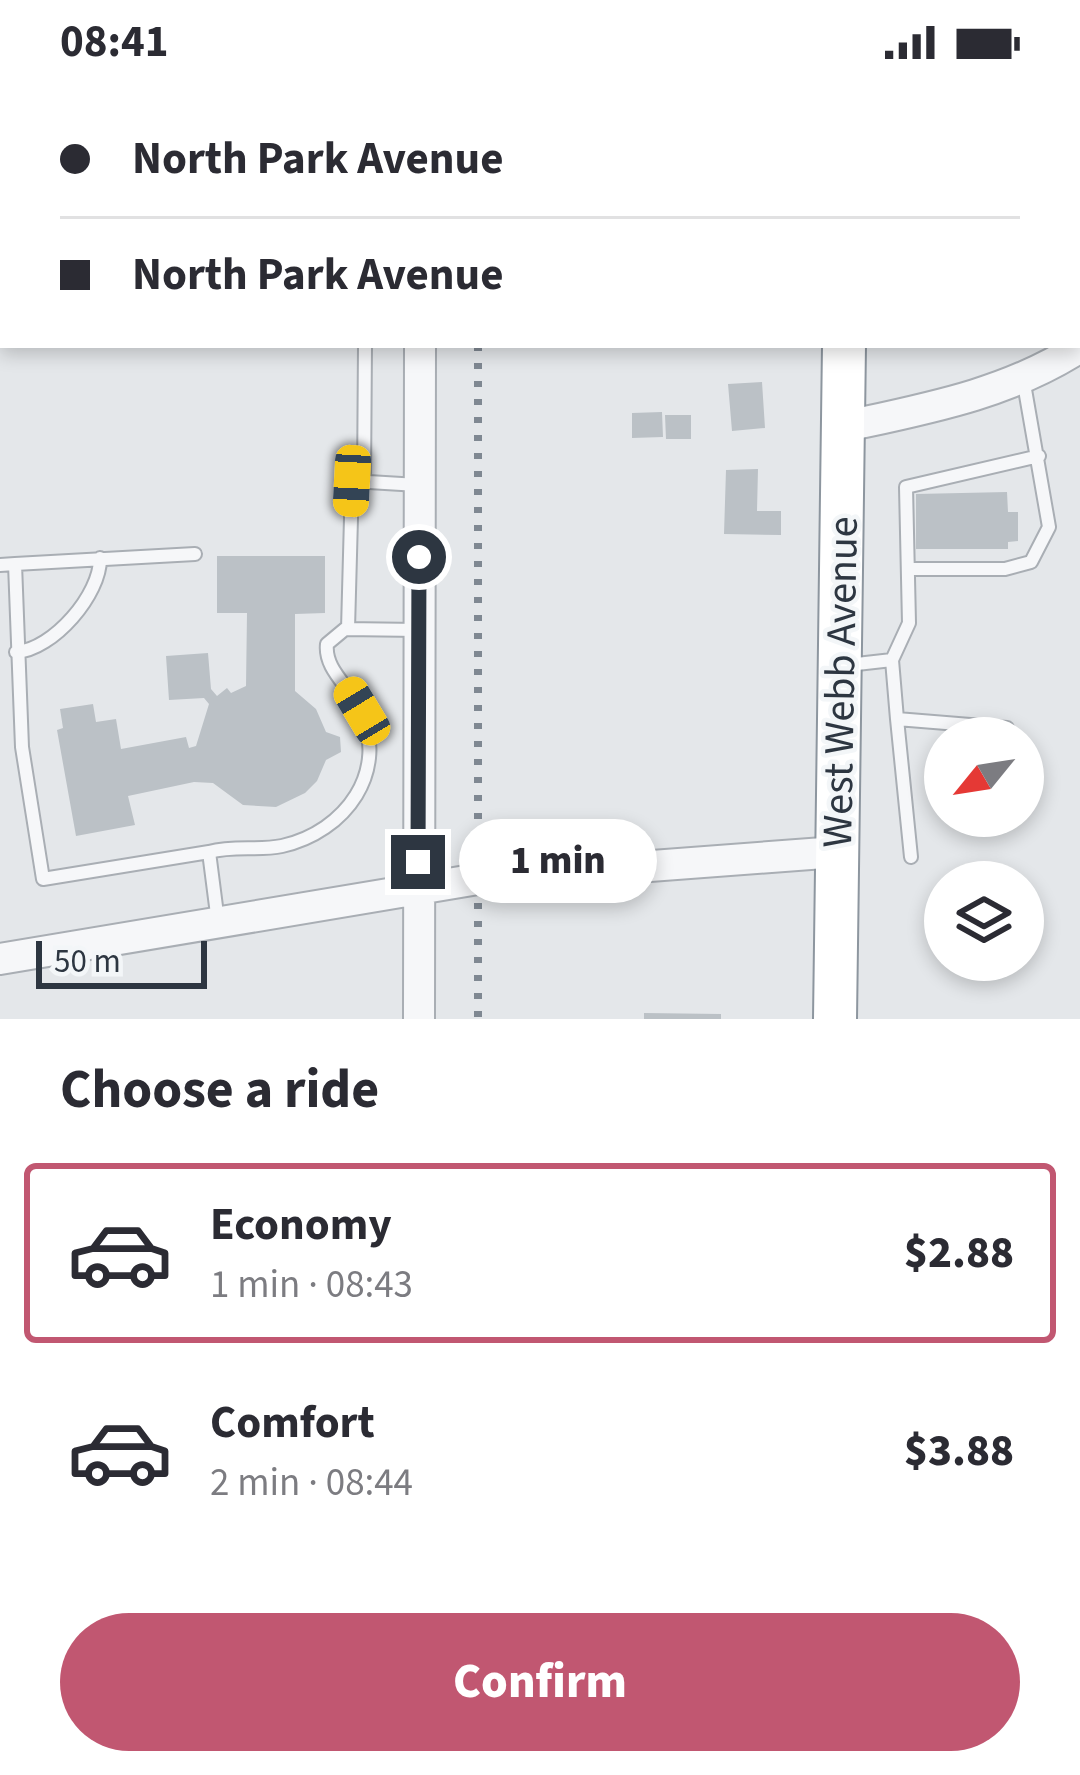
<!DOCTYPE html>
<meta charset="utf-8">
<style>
:root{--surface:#fff;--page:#f2f2f3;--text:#2b2b33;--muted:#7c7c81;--line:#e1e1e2;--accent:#c15771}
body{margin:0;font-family:"Source Sans 3",sans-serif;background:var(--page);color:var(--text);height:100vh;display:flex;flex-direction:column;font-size:45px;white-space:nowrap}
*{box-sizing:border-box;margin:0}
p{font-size:39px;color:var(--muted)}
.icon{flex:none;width:66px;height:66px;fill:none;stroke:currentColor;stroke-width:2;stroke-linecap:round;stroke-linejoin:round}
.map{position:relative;height:935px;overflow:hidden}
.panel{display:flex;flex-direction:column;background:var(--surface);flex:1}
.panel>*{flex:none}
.top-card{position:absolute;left:0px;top:0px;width:1080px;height:264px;box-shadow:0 6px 18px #0003;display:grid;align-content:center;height:264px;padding:0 60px;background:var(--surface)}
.needle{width:78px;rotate:240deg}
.tools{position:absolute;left:924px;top:633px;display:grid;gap:24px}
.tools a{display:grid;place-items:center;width:120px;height:120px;border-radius:50%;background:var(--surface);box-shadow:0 6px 18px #0003;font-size:60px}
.scale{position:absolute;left:36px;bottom:30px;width:171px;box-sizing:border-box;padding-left:12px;border:6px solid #2d3641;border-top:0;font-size:33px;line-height:42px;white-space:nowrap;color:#2d3641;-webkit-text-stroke:9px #f3f6f8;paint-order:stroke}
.end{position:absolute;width:54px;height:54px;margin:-27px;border:15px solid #2d3641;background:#fff;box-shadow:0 0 0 6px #fff}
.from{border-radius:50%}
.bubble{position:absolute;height:84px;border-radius:42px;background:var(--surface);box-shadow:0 6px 18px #0003;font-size:39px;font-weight:800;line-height:84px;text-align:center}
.car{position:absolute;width:36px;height:72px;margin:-36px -18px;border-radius:15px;box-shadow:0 0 9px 3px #0007;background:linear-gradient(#f5c518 24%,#345 0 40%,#f5c518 0 76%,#345 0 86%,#f5c518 0)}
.top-card b{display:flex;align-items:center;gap:42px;height:114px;font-size:45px}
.top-card b+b{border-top:3px solid var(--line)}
.top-card i{width:30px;height:30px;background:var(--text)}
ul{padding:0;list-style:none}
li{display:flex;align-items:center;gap:36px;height:180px;margin:0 24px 18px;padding:0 36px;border:6px solid transparent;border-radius:12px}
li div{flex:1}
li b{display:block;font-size:45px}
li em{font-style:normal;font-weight:800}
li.selected{border-color:var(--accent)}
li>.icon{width:108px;height:108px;stroke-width:1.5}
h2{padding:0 60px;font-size:54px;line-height:144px}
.primary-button{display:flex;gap:24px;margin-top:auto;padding:24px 60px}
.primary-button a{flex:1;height:138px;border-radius:72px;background:var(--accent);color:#fff;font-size:48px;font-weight:800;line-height:138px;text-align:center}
.status{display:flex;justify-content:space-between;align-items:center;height:84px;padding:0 60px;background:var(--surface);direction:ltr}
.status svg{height:33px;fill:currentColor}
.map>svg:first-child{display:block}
</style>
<div class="status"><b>08:41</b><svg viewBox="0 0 49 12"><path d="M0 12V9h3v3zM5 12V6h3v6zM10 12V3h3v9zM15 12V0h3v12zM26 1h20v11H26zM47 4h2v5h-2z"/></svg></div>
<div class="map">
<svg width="1080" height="935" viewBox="0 0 1080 935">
<rect width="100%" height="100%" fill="#e4e7ea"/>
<path fill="#bbc1c6" d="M762,298L765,344L732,347L728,300Z
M662,328L663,353L632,354V329Z
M665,331H691V355H666Z
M758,385L757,427H781V451L724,450L726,386Z
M1007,408L1008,428H1018V457L1008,458V465H916V410Z
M217,472H325V529L295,530V607L316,625L326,648L340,653L341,668L326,676L317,697L305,709L276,723L243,721L213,699L194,698L128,712L135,741L76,752L57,646L63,644L60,625L93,620L96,638L116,635L121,665L186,653L189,664L196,662L209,620L204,614L169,616L166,572L208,569L211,605L217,612L227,604L231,609L246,602L247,529H217Z
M644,929L721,930V935H644Z"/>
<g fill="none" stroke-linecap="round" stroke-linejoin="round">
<defs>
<path id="service" d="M1069,0L1075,3
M783,3V0
M364,397L365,261
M15,480L195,470
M0,481L15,480L22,663L43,795L209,768L218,838
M908,485H1005L1031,478L1049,443L1023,294
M348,545L352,397L418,401
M16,568C53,566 101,510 100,474
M892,576L897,635
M848,581L892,576L909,539L906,403L1039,372
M209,768C234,761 257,767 282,762C345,748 391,687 359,623C349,602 324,585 327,560L345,545L419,546
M911,773L897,635L1007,644"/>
<path id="tertiary" d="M420,0V3
M842,343C925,325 1008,310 1080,263
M0,875L478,795L837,768
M419,935L420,261"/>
<path id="trunk" d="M848,3V0
M835,935L844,261"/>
</defs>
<use href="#service" stroke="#a9aeb4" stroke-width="16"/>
<use href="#tertiary" stroke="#a9aeb4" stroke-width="34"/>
<use href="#trunk" stroke="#8d969f" stroke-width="46"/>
<use href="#service" stroke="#f6f7f9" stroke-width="12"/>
<use href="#tertiary" stroke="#f6f7f9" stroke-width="30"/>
<use href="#trunk" stroke="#fff" stroke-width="42"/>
<path stroke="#7f8892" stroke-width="8" stroke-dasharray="6 12" stroke-linecap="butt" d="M478,3V0
M478,261V935"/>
</g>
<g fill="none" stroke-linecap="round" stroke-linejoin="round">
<path stroke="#2d3641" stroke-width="15" d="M418,778L419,473"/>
</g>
<g text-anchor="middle" stroke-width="9" stroke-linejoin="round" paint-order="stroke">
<g font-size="42" fill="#2d3641" stroke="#f3f6f8">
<text transform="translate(839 598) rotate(-89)" y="15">West Webb Avenue</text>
</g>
</g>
</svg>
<div class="tools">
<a><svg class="needle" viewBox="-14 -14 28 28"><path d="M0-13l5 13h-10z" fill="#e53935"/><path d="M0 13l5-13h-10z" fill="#7c7c81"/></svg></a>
<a><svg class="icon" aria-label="layers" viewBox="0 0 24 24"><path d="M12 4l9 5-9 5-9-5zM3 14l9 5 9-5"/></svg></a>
</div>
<div class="scale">50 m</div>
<i class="end from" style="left:419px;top:473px"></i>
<i class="end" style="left:418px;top:778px"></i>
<div class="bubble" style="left:459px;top:735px;width:198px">1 min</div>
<i class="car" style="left:352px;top:397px;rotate:183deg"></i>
<i class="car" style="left:362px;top:627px;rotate:329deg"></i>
<div class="top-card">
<b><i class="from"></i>North Park Avenue</b>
<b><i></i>North Park Avenue</b>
</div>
</div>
<section class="panel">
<h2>Choose a ride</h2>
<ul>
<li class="selected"><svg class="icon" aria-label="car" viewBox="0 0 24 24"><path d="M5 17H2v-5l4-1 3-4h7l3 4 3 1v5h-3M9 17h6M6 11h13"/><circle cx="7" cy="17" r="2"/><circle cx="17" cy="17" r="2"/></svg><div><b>Economy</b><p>1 min · 08:43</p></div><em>$2.88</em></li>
<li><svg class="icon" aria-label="car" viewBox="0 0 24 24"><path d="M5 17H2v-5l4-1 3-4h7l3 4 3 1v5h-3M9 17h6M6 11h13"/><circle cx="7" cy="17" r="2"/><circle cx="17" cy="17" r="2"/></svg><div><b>Comfort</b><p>2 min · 08:44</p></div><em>$3.88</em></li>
</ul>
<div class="primary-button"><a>Confirm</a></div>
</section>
